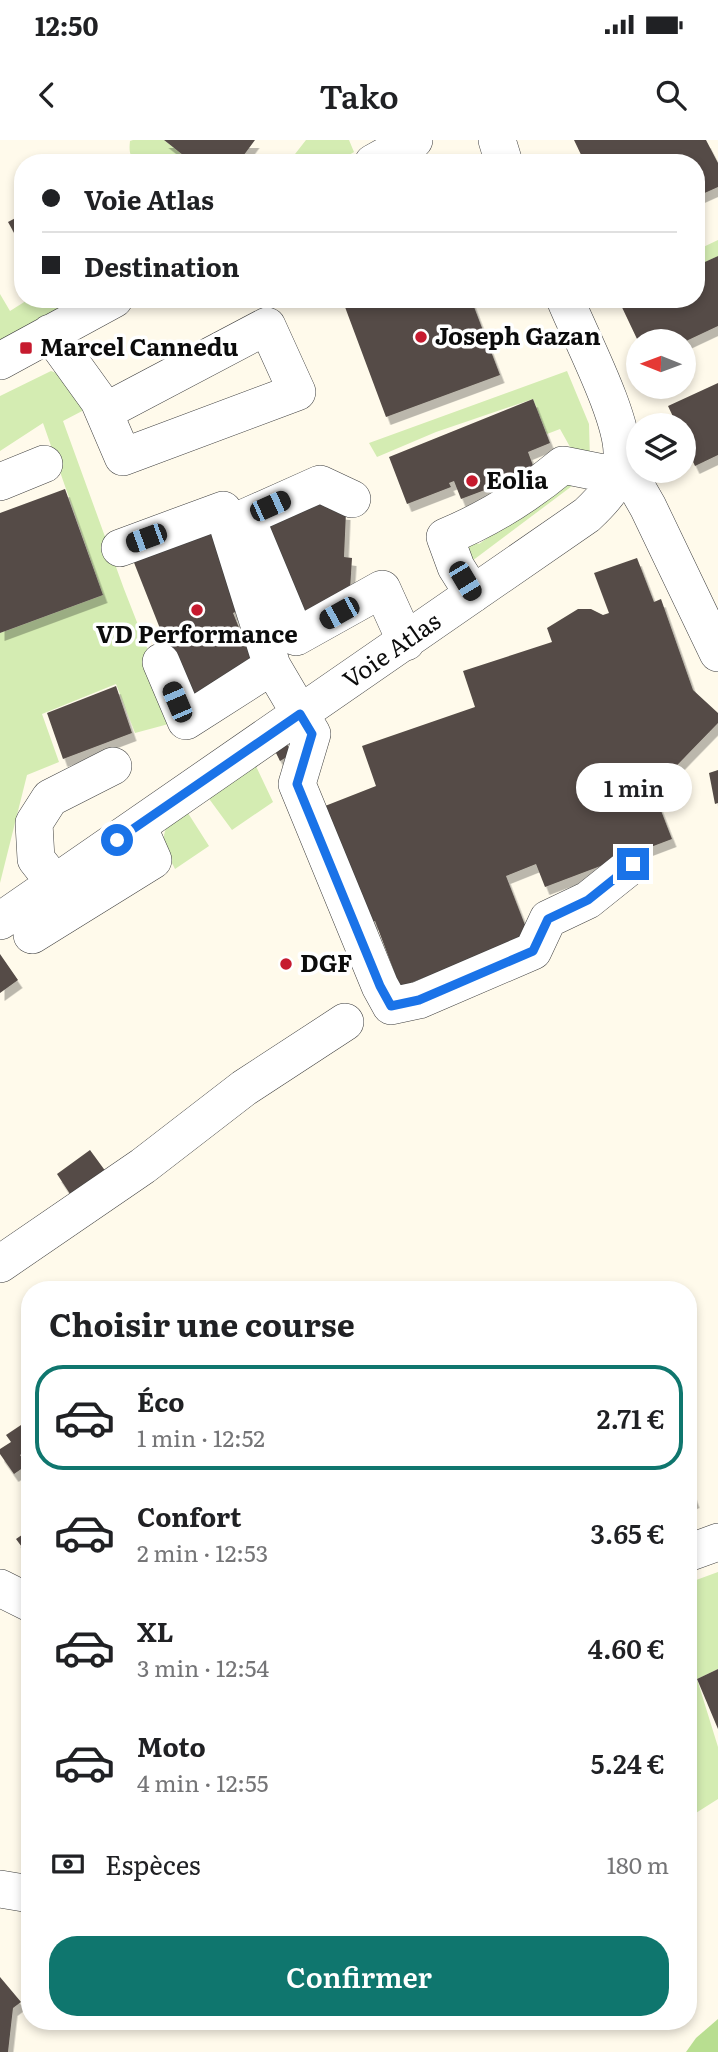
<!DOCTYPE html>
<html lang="fr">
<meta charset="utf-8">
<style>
:root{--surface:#fff;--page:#f6f6f6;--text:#202124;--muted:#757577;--line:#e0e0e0;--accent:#0f766e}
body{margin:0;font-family:Literata,serif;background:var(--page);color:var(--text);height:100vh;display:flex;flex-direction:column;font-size:26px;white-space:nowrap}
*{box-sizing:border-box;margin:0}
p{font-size:23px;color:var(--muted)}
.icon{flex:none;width:38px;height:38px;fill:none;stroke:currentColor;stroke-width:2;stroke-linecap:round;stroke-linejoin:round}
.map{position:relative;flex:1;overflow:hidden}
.panel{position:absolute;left:21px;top:1141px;width:676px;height:749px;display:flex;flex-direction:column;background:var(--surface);border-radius:28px;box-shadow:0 4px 10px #0003}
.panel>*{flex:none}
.hud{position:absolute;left:14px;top:14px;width:691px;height:154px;border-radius:28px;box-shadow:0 4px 10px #0003;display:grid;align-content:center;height:154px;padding:0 28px;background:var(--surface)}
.needle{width:46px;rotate:271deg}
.tools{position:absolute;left:626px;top:189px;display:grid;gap:14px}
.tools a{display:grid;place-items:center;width:70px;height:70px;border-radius:50%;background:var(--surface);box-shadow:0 4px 10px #0003;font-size:35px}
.end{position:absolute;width:32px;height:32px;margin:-16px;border:9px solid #1a73e8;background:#fff;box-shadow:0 0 0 4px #fff}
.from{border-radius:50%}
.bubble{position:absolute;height:49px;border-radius:24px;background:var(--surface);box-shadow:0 4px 10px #0003;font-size:23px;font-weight:600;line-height:49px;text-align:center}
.car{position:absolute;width:21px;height:42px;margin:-21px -10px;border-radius:9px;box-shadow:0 0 5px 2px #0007;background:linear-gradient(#222 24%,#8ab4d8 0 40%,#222 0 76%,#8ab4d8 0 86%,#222 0)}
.hud b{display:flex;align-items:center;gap:24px;height:66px;font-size:26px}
.hud b+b{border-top:2px solid var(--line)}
.hud i{width:18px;height:18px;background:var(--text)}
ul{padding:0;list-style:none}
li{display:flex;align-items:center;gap:21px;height:105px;margin:0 14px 10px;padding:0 14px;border:4px solid transparent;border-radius:28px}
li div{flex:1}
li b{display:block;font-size:26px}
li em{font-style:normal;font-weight:600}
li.on{border-color:var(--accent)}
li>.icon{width:63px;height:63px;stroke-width:1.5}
h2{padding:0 28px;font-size:32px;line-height:84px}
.pay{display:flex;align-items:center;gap:18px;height:77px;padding:0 28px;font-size:26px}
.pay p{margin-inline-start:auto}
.primary-button{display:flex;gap:14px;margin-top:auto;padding:14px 28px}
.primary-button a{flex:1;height:80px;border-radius:28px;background:var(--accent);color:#fff;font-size:28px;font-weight:600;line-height:80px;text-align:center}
.status{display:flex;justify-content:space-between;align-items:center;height:49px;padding:0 35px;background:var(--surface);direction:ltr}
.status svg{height:19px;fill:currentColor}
header{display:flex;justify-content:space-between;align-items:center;height:91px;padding:0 28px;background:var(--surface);font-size:32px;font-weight:600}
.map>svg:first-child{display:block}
</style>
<div class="status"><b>12:50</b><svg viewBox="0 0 49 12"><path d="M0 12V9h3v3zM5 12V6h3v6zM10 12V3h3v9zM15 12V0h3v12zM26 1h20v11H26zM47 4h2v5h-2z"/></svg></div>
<header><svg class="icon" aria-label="back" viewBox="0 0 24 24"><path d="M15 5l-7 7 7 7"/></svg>Tako<svg class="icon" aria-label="search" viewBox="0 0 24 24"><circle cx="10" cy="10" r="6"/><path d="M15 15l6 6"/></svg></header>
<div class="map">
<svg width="718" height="1912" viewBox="0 0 718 1912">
<defs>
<filter id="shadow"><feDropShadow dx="4.5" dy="8" stdDeviation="0" flood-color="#0004"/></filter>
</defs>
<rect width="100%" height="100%" fill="#fffaeb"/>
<path fill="#d4ecb2" d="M133,0H164L193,23H138C129,18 129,10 130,1Z
M306,0H349L354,12L336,23H288Z
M718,100V116L697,126V110Z
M0,154L10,171L29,159H92L0,208Z
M51,231L64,236L86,269L63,281L124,449L176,582L135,593L116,544L42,574L59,622L27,635L0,743V493L103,455L43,283L0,311V256Z
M567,231L589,284L590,320L574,314L560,289L547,294L533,259L436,292L377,317L369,303Z
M571,338L576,343L468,424L461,418L471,401L479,404Z
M254,622L273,662L232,690L207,656Z
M186,670L209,706L175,729C161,701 156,689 186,670Z
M718,1432V1529L697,1539L718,1607V1659L688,1678V1443Z"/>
<path fill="#b8de90" d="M718,1879V1912H686L696,1898Z"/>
<path fill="#554c47" filter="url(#shadow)" d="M164,0H255L238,23H193Z
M574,0H706L718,23V47L698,56L696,23H585Z
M23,74V109L8,82Z
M718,116V186L684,202L638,201L619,161L696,159V126Z
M342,159H471L500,235L386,277Z
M718,243V315L695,326L684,302V285H677L668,266Z
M533,259L550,303L528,312L535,331L461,359L454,341L449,343L451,347L407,364L389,317Z
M65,349L103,455L0,493V373Z
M325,354L333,371L346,372L344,417L352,418L350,450L301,478L260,386Z
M216,381L249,466L233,473L252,520L189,562L131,415Z
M637,418L654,462L661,459L693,550L718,573V583L653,650L672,699L545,747L536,724L506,736L532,803L441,831L400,847L375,781L369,784L325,666L376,646L362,606L475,567L463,531L552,502L547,488L578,469H591L603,475L609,473L594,433Z
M116,546L132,593L63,619L47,573Z
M287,604L292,614L280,621L275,611Z
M718,630V663L715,664L709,633Z
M0,814L18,840L0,853Z
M90,1010L109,1036L74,1060L57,1034Z
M30,1279V1308L20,1315L27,1325L14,1334L0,1314V1309L11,1302L6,1295Z
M688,1340L695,1360L688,1363Z
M30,1379V1418L16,1399L29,1390L24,1383Z
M718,1529V1589L697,1539Z
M0,1837L21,1862L13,1868L8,1912H0Z"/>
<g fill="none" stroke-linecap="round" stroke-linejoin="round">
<defs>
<path id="minor" d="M497,0L504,23
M373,23L414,0
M50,193L99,261L123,317L297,252L267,186L104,272
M0,221L114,159
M0,342L44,324
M352,359L320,344L246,377L296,497L382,449L406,502
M120,408L223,370L272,526
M473,454L456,427L445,397C489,379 526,356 563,325L618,336L636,346L648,367L718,513
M161,522L186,581L272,526L312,594L297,644L380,846L391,866L419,860L533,811L548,779L588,760L633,724
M54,742L36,719L34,683L50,658L113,626
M0,781L587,375C604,359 621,341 622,316C624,279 580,196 565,159
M32,795L153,720L138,686
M0,1124L143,1026L244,948L345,882
M688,1413L718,1402
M0,1448L30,1463
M0,1749L30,1754"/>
</defs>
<use href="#minor" stroke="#3f3f3f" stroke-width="38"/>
<use href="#minor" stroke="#fff" stroke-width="37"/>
</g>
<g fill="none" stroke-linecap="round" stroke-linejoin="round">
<path stroke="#1a73e8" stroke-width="9" d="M117,700L300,574L312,594L297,644L380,846L391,866L419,860L533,811L548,779L588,760L633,724"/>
</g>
<g fill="#c61a2e" stroke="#fff" stroke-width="2.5">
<circle cx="421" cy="197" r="7"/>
<rect x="19" y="201" width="14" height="14" rx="3.5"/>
<circle cx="472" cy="341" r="7"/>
<circle cx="197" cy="470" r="7"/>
<circle cx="286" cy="824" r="7"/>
</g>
<g text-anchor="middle" stroke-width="7" stroke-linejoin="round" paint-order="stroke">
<g font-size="24" font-weight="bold" fill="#0c0c0c" stroke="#fff" text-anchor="start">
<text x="435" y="205">Joseph Gazan</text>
<text x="40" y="216">Marcel Cannedu</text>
<text x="486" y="349">Eolia</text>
<text x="197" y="503" text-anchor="middle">VD Performance</text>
<text x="300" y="832">DGF</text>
</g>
<g font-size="24" fill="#0c0c0c" stroke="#fff">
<text transform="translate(392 511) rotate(-35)" y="8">Voie Atlas</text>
</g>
</g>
</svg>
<div class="tools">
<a><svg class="needle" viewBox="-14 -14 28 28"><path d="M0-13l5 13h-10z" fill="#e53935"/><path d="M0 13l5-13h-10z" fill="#757577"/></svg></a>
<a><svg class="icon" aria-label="layers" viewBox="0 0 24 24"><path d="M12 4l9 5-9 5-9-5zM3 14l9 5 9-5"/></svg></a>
</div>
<i class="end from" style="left:117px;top:700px"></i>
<i class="end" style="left:633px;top:724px"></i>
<div class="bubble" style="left:576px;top:623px;width:116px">1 min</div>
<i class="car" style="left:270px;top:366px;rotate:66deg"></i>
<i class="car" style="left:146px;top:398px;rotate:250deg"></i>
<i class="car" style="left:465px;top:441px;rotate:149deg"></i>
<i class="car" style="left:339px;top:473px;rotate:241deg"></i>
<i class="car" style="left:177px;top:562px;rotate:337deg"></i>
<div class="hud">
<b><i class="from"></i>Voie Atlas</b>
<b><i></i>Destination</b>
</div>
<section class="panel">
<h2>Choisir une course</h2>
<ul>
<li class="on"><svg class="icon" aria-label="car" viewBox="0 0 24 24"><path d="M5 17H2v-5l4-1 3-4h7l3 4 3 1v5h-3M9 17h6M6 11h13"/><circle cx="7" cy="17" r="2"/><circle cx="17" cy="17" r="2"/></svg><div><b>Éco</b><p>1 min · 12:52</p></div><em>2.71 €</em></li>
<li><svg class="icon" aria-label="car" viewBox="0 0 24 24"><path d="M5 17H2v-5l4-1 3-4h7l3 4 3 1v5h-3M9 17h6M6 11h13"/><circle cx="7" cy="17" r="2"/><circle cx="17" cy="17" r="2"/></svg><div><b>Confort</b><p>2 min · 12:53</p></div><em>3.65 €</em></li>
<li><svg class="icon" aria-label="car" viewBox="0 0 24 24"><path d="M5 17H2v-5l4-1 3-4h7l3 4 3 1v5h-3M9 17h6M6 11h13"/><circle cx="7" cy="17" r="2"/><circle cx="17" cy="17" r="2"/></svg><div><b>XL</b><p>3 min · 12:54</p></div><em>4.60 €</em></li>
<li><svg class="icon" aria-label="car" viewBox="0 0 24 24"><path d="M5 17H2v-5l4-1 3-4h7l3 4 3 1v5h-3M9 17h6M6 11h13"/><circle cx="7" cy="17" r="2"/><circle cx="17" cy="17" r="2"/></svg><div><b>Moto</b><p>4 min · 12:55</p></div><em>5.24 €</em></li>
</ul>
<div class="pay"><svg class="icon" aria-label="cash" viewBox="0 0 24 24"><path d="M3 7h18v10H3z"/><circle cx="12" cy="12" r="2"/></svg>Espèces<p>180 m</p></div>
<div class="primary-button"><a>Confirmer</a></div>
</section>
</div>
